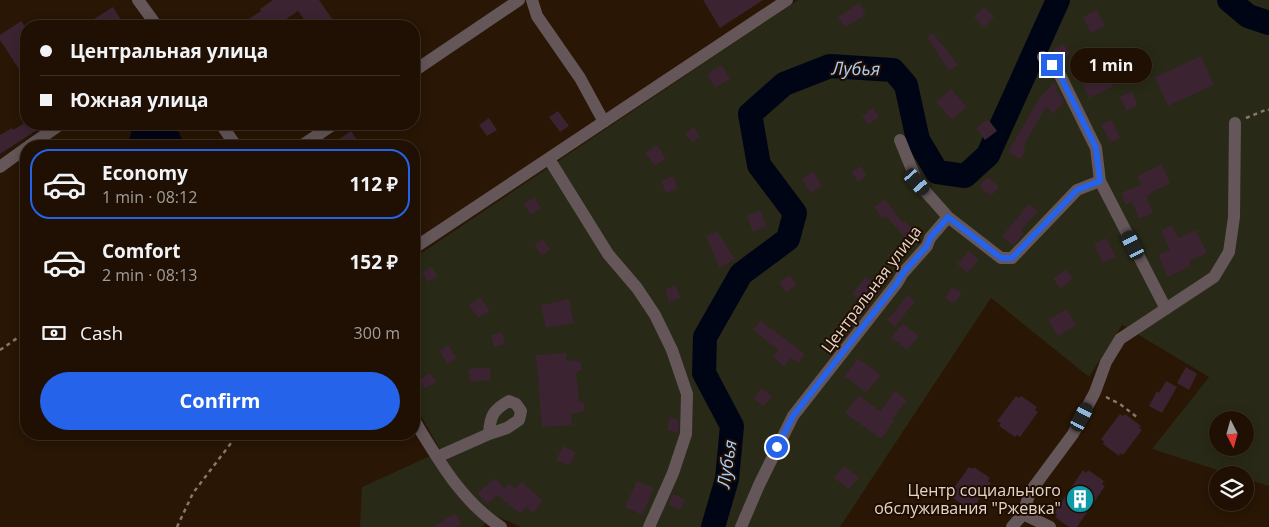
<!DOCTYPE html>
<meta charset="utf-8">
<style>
:root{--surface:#1f1003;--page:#2c1e12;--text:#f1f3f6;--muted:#a19d9a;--line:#3c3025;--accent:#2563eb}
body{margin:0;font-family:"Open Sans",sans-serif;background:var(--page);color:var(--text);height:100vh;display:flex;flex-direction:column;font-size:19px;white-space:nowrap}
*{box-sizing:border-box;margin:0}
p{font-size:16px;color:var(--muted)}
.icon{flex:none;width:28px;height:28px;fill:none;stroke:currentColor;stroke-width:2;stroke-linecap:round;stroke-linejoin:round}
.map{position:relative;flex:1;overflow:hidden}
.drawer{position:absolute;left:20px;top:140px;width:400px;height:300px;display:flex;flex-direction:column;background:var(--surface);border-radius:20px;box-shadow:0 2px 12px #0003,0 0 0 1px var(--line)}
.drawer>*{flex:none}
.top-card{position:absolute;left:20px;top:20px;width:400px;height:110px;border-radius:20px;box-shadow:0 2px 12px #0003,0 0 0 1px var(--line);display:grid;align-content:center;height:110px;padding:0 20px;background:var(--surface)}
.needle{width:32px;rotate:174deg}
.fabs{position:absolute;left:1209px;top:411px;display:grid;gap:10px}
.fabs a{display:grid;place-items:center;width:45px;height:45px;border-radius:50%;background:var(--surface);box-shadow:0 2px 12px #0003,0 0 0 1px var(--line);font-size:25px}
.end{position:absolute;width:22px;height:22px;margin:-11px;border:6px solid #2563eb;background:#fff;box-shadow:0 0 0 2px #fff}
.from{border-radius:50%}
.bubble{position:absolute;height:35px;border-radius:18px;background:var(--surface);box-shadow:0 2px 12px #0003,0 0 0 1px var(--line);font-size:16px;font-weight:700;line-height:35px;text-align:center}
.car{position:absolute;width:15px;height:30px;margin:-15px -8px;border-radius:6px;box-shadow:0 0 4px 1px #0007;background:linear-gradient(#222 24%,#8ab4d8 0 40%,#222 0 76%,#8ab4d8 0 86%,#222 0)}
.top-card b{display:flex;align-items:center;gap:18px;height:48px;font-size:19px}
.top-card b+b{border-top:1px solid var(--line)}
.top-card i{width:12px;height:12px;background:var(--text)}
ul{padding:9px 0 0;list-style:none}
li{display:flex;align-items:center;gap:15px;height:70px;margin:0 10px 8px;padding:0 10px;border:2px solid transparent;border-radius:20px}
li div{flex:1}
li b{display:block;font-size:19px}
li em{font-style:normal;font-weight:700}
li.selected{border-color:var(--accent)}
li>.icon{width:45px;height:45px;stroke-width:1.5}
.pay{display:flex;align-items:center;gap:12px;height:55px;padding:0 20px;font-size:19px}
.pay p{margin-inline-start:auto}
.action{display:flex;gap:10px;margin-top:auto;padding:10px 20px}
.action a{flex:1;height:58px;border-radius:30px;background:var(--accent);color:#fff;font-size:20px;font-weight:700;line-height:58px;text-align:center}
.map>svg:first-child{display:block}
</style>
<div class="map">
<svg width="1269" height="527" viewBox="0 0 1269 527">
<rect width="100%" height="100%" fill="#291604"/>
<path fill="#282916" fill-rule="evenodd" d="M798,0H1269V486L1245,479V475H1233L1152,449L1209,377L1122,325L1089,377L991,298L840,527H521L494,515L482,527H360L362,487L441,451L414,404V258ZM1218,420H1245V448H1218Z"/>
<path fill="#000515" d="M133,124H175L185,146H128Z"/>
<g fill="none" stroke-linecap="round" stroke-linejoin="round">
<path stroke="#000515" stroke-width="24" d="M1229,0L1248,16L1269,23
M713,527L727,479L732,426L704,373L705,337L741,274L788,239L795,213L759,165L750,114L784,84L830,66L893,70L906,85L918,140L937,172L965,176L988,155L1058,0"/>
</g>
<path fill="#3c2332" d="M273,0H319L337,26H309L298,11L276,26H238L261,11L260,9Z
M703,0H763L720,28Z
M859,3L866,14L845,28L838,17Z
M113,7L125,26H83Z
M984,7L994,17L984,27L974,17Z
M1097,10L1105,26L1091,33L1083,17Z
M21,21L26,28V80L0,40V35Z
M933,33L958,65L949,71L927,37Z
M1063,44L1070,54L1059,60L1053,50Z
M1201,56L1214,85L1168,106L1155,77Z
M722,65L730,79L715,88L707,74Z
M1103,65L1113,87L1089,98L1079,76Z
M1054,82L1057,87L1055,90L1062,97L1064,102L1053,114L1046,107L1023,147L1026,149L1021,159L1008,152L1038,100Z
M951,89L967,107L952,120L936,102Z
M1132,91L1138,105L1126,111L1120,97Z
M873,108L879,117L868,124L862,116Z
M558,111L569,126L560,132L549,117Z
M489,118L497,130L487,136L479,125Z
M988,119L997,131L985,140L976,128Z
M1112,120L1120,138L1110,142L1101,124Z
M23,124H46L0,154V135L12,128L13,130Z
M694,127L700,137L692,143L685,133Z
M351,131L361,146H329Z
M657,145L666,158L655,166L645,153Z
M1162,164L1170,184L1151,192L1152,194L1146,196L1153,213L1139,219L1132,202L1126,205L1121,193L1141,185L1137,176Z
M861,166L867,176L858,182L851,172Z
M813,171L822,186L810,193L802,178Z
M673,176L678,189L666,193L661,181Z
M988,177L999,187L991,196L979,186Z
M534,197L541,208L531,215L524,204Z
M885,199L903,223L905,221L916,233L908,241L885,215L882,218L874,207Z
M1029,204L1038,212L1021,230L1024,233L1013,246L1002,236Z
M760,210L767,226L753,232L747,216Z
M1172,225L1178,238L1196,230L1207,253L1189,261L1191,266L1168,277L1158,255L1170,250L1161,230Z
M717,231L735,259L720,268L714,257H715L706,236Z
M1106,238L1116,257L1103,263L1094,244Z
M543,239L550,250L542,256L534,245Z
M897,247L906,256L897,265L888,256Z
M969,251L979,260L967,273L957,264Z
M431,266L438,276L428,282L422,273Z
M1065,269L1073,278L1061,289L1053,279Z
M790,275L797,285L786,292L779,282Z
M866,277L882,289L836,348L831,346L836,337L838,338L848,317L860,300L852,294Z
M676,285L680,298L669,302L665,289Z
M952,287L962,293L954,304L945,298Z
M908,295L915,301L895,327L887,320Z
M481,297L490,311L478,318L469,305Z
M569,299L574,323L546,328L541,305Z
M1066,309L1076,325L1058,336L1048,320Z
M760,320L805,354L798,363L791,358L784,367L773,357L778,350L753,330Z
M903,323L919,336L907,350L891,337Z
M502,332L505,344L494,347L491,335Z
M448,345L457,358L448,364L439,351Z
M566,353V361L575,360L581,363L582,369L576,373L579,401L584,404L585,410L580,413L571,414L572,425L542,427L536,355L551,354L552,356V354Z
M858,358L881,375L866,393L844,376Z
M490,367L491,380L470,382L468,369Z
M1186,367L1197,374L1189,390L1177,383Z
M430,373L436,382L425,389L419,380Z
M1166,381L1177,387L1162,413L1149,406L1157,391L1159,393Z
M762,388L772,397L763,406L753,398Z
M895,391L907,400L892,419L894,421L881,439L845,413L859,395L880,411Z
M1016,396L1019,398L1021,396L1027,400L1037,407L1035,410L1038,412L1020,437L1017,435L1015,437L999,426L1001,423L997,421Z
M1120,414L1123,416L1125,414L1141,426L1139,428L1142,430L1123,455L1120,453L1119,456L1103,444L1104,442L1101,439Z
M670,417L678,419V433L667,430Z
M563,446L576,452L569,466L556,460Z
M844,466L859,477L849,489L834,478Z
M969,467L973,469L974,467L990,478L988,481L991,483L973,508L970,506L968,509L952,497L954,495L951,492Z
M1083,470L1086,473L1088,470L1104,481L1102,484L1105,486L1077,527H1069L1055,517L1057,515L1054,513Z
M495,478L504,488L509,483L515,489L522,482L543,501L533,513L526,507L520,514L497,495L487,504L477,493Z
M637,481L654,488L642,515L625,507Z
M673,494L685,500L680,510L668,504Z
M455,513L462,523L456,527H433Z"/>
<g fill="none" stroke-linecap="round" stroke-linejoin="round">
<path stroke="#887869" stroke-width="2.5" stroke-dasharray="4 4" stroke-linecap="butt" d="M1246,118L1268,109L1269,110
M0,350L26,332
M1106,397L1120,404L1138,418
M177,527L193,493L238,434"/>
<path stroke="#645659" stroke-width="12" d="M138,0L157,26
M532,0L537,16L580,78L604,122
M1043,57L1059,73L1096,148L1100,181L1166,309
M414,71L519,0
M221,124L236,146
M900,140L917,182L948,217
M29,146L61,124
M301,146L334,124
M549,159L608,254L637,288L655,315L672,350L687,394L686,434L673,473L649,527
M0,167L26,148
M414,248L787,0
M414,420C438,459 461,501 501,527
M437,457L489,434C490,416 493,410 509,401L516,404L521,411L519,420L507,428L489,434
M1023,514L1050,527
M741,527L759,485L793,416L897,283L903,273L927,246L930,238L948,217L1001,258H1012L1077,190L1100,181
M1012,527L1023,514L1030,492L1073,434L1095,392L1106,362L1120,339L1214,277L1229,252L1234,217L1235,123"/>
</g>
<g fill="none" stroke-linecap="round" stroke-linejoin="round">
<path stroke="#2563eb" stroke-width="6" d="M777,447L793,416L897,283L903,273L927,246L930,238L948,217L1001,258H1012L1077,190L1100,181L1096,148L1059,73L1052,65"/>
</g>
<defs>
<symbol id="building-disc" viewBox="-11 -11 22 22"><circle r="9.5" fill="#0f9aa8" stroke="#1f0d00"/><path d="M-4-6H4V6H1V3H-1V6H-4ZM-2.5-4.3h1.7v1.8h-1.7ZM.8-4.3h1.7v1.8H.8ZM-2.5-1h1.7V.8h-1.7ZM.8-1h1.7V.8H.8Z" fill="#fff"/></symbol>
</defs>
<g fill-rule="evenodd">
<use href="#building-disc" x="1064" y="483" width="32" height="32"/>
</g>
<g text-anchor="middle" stroke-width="4" stroke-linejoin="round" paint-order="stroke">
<g font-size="16" fill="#e2d5ca" stroke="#1f0d00">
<text transform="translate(871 289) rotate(-53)" y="6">Центральная улица</text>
</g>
<g font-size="16" fill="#e2d5ca" stroke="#1f0d00" text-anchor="end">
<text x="1061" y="496">Центр социального<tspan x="1061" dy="18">обслуживания "Ржевка"</tspan></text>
</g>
<g font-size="18" font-style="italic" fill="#a9cdf9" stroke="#1f0d00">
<text transform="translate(856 69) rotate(1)" y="6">Лубья</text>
<text transform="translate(727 464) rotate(-81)" y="6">Лубья</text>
</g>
</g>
</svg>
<div class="fabs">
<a><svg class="needle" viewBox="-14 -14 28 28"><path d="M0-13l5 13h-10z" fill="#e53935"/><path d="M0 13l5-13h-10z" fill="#a19d9a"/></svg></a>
<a><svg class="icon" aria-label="layers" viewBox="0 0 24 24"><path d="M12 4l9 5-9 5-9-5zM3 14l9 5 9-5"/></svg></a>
</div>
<i class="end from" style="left:777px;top:447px"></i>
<i class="end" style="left:1052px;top:65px"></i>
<div class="bubble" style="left:1070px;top:48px;width:82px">1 min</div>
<i class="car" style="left:917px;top:182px;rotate:139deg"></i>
<i class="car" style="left:1133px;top:245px;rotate:333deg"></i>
<i class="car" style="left:1082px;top:417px;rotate:28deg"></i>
<div class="top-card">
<b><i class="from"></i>Центральная улица</b>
<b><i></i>Южная улица</b>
</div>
<section class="drawer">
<ul>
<li class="selected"><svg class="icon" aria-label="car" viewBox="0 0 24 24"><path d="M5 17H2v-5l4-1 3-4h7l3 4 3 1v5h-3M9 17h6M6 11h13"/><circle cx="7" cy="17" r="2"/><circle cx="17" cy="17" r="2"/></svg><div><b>Economy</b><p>1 min · 08:12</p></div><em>112 ₽</em></li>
<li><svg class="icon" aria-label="car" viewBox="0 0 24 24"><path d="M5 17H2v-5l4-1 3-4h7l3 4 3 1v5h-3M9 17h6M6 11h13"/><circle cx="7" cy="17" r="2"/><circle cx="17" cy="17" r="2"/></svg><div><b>Comfort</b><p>2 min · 08:13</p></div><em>152 ₽</em></li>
</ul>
<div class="pay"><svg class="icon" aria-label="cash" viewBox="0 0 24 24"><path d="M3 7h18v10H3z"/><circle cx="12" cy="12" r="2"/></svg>Cash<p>300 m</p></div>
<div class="action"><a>Confirm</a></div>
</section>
</div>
